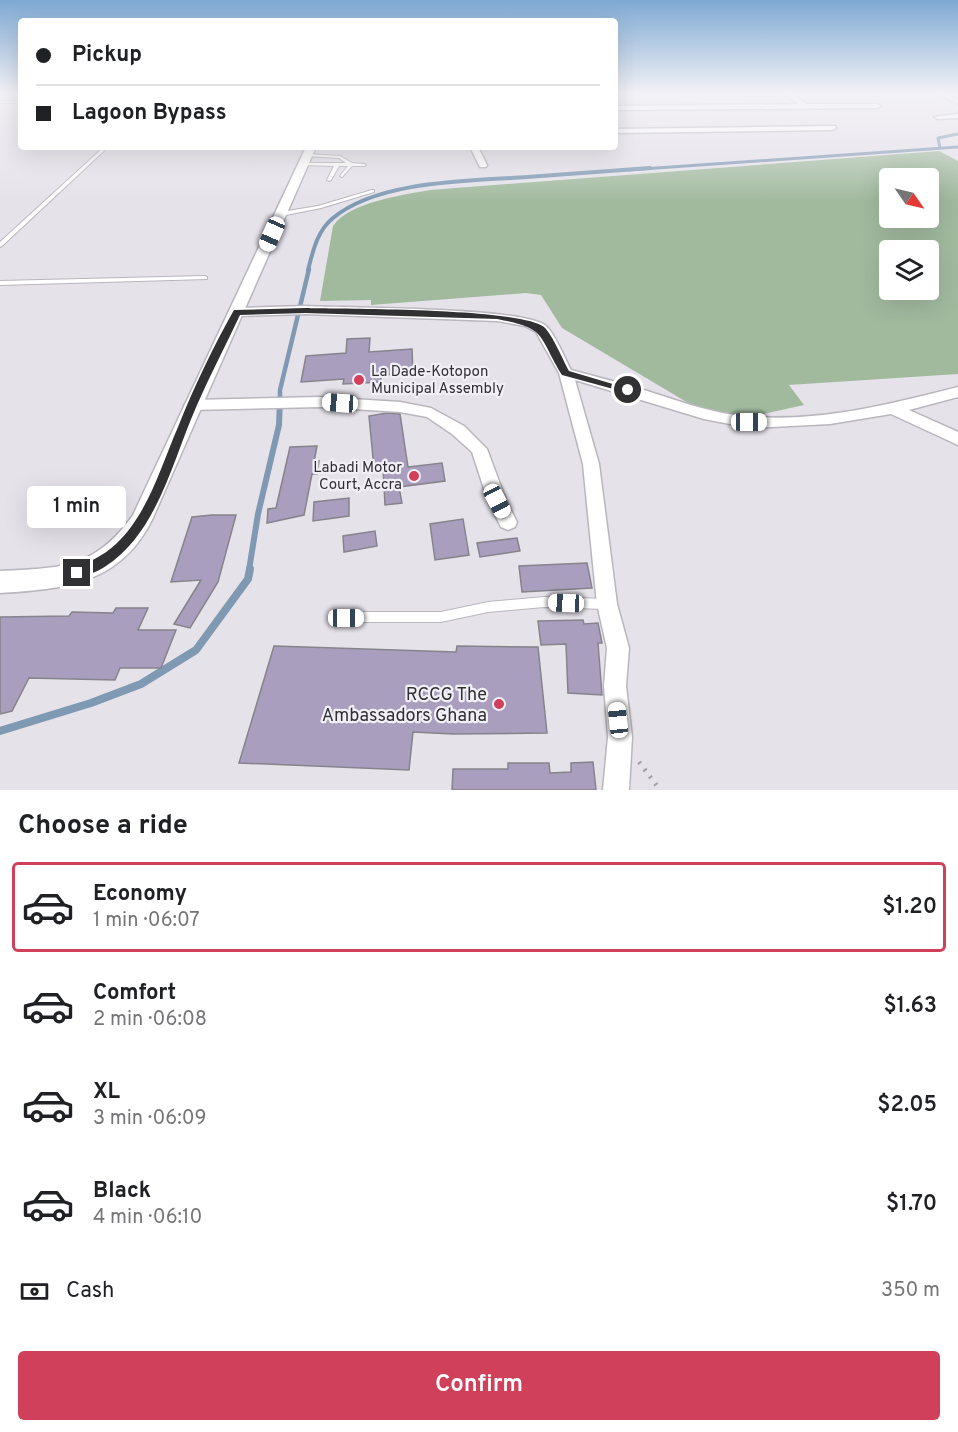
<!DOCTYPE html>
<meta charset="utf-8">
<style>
:root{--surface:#fff;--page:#f2f2f2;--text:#202124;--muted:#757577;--line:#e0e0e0;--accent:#d0405a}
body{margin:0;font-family:Overpass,sans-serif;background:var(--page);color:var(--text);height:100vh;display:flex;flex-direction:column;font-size:22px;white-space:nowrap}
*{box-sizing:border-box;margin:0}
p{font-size:20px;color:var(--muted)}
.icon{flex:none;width:33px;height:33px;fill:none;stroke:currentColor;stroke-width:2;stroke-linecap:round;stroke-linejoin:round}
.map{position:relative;height:790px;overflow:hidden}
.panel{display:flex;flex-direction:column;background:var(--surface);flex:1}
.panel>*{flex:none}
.guide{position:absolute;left:18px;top:18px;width:600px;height:132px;border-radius:6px;box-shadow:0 6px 24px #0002;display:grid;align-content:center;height:132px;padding:0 18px;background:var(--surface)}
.needle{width:39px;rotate:124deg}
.controls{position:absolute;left:879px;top:168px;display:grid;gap:12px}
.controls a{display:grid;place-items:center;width:60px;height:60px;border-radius:6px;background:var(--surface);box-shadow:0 6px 24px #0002;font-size:30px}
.end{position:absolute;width:27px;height:27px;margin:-14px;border:8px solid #313033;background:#fff;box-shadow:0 0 0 3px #fff}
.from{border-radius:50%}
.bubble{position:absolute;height:42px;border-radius:6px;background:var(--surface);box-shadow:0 6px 24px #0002;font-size:20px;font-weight:600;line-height:42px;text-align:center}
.car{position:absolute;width:18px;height:36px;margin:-18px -9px;border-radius:8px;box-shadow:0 0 4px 2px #0007;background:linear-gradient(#fff 24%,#345 0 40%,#fff 0 76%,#345 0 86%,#fff 0)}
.guide b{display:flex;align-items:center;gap:21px;height:57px;font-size:22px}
.guide b+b{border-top:2px solid var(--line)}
.guide i{width:15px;height:15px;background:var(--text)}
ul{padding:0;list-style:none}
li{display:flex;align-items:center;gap:18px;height:90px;margin:0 12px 9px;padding:0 6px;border:3px solid transparent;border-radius:6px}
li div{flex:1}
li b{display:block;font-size:22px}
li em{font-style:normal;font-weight:600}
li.active{border-color:var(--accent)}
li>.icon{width:54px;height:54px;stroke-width:1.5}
h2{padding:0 18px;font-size:27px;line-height:72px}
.pay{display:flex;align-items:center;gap:15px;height:66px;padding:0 18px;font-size:22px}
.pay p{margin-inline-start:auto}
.action{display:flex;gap:12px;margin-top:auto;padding:12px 18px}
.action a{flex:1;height:69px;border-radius:6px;background:var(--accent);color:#fff;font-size:24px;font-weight:600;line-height:69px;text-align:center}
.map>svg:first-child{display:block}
</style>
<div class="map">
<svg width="958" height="790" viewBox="0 0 958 790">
<rect width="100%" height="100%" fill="#e5e2ea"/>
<path fill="#a1ba9e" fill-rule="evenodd" d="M939,151L958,161V374L789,385L804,405L750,417L695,407L562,328L541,295L526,293L371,305V300L320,301L333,226C349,202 403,195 430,190ZM890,178H928V218H890ZM890,250H928V290H890Z"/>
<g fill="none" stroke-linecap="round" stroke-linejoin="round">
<path stroke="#7f99b3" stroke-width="3" d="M940,148L938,138L958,134
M628,170L958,147"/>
<path stroke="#7f99b3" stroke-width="4" d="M308,270C313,251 317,231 333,218C379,180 470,181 527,177C568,174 609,171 650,168"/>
<path stroke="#7f99b3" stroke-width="4.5" d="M280,401V390L309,269"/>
<path stroke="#7f99b3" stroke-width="6" d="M249,570L258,514L279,425L280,399"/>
<path stroke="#7f99b3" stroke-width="8" d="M0,731L91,703L141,684L196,650L248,579L250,569"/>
</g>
<path fill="#aa9ebf" stroke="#86838b" stroke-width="1.5" d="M370,338L369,352L412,349L413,373L381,375V382L343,384L344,379L301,382L306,356L346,353L347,339Z
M387,413L400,414L408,467L442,463L445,481L399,487L402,503L385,505L383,467L374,468L369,416Z
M317,446L314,462L319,461L317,474H312L304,515L267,523L268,509L276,508L290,447Z
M349,498V516L313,521L314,502Z
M212,515H236L218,582L190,628L174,624L201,580L171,582L192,517Z
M463,519L469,555L435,560L430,524Z
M375,531L377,546L344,552L343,536Z
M517,538L520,551L480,557L477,543Z
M587,563L592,588L522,592L519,566Z
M116,608H148L138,630H176L161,668H120L115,680L29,678L12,711L0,714V617L69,616L72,612L113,613Z
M583,620L584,624L598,623L602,643H598L602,695L568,693L566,644L541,645L538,621Z
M274,646L456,652L457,646L538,647L547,733L453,734L413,732L409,770L239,763Z
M593,762L596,790H452L453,769H508V763H549L550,773L571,772V763Z"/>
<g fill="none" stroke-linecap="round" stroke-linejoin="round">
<defs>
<path id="service" d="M0,101H21V103H0Z
M104,147H108L2,246L0,247V242Z
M306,154L340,156L352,163L364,164L366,165L364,166H352L342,177L340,176L348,166H339L331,180L329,181L327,180L334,166L303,165L301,164L303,163H346L339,158L308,156H306Z
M372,190H374V192L321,208L281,216L278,214L281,212L318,206Z
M205,276L207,277V279L0,285V281Z
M544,597L606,599L610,601L611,604L610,607L606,609L544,607L488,612L441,622H346L342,620L341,617L342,614L346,612H441L488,602Z"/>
<path id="minor" d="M784,92H791L806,104H877L881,106L877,108L615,110V106L798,104Z
M933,92H941L958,99V104Z
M958,114V118L938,119L934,117Z
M835,126L836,128L832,130L615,133V129Z
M470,147H478L487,165L486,167H480Z
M305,306C344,308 524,307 546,326C555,334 565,359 571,370C596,377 622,383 647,391C676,400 705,411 735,415C810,425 887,405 958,387V397L909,410L958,432V445L891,414L830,424L751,428L704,419L575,380L599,464L617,604L629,648L626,686L632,737L629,790H603L608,737L604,686L607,648L597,604L583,464L559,373L536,332L525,326L497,321L305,314L237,316L231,312L237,308Z
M320,397L400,402L431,408L464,426L487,449L506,500L517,522L515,527L508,530L501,527L488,501L472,452L452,434L427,417L400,412L320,407L192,410L184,405L192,400Z"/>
<path id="tertiary" d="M306,147H316L152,520C120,584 65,589 0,593V571C61,568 95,569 133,515Z"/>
</defs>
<use href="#service" stroke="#b9b6be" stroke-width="2"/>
<use href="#minor" stroke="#b9b6be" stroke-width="3"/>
<use href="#tertiary" stroke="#b9b6be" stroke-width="3"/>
<path stroke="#a09ea4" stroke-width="4.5" stroke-dasharray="2 7" stroke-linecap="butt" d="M639,762L660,790"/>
<use href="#service" fill="#fff" fill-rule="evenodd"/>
<use href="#minor" fill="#fff" fill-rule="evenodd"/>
<use href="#tertiary" fill="#fff" fill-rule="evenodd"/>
</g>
<linearGradient id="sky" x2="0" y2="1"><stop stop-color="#7ea9d3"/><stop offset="0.46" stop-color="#f3f2f6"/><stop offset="1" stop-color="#f3f2f6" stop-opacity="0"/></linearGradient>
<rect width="958" height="202" fill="url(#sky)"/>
<path fill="#313033" d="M305,308C344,309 521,308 544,327C552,334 563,360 569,371L633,390L628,393L562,375C537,334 548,329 497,319L305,313L240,315C226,345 210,375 197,405C173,459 158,532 106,566C98,572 86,575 77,579L72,577L70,573L72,569C88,563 103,556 116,544C148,514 161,466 178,427C194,387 213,347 234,310Z"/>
<g fill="#d0405a" stroke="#f2eff7" stroke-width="2">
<circle cx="359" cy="380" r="6"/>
<circle cx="414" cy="476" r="6"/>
<circle cx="499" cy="704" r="6"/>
</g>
<g text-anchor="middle" stroke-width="4.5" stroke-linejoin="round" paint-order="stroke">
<g font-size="15" fill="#313033" stroke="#f2eff7" text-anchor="start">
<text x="371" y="376">La Dade-Kotopon<tspan x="371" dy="17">Municipal Assembly</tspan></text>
<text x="402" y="472" text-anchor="end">Labadi Motor<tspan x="402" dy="17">Court, Accra</tspan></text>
</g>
<g font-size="18" fill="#313033" stroke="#f2eff7" text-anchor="end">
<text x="487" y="700">RCCG The<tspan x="487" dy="21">Ambassadors Ghana</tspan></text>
</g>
</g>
</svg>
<div class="controls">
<a><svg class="needle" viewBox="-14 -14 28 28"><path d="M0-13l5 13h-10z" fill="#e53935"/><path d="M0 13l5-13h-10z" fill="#757577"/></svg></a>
<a><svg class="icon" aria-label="layers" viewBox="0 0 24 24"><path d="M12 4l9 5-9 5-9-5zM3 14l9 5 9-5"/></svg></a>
</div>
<i class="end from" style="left:628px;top:390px"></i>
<i class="end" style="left:77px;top:573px"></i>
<div class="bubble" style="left:27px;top:486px;width:99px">1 min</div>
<i class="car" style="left:272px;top:234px;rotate:204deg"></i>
<i class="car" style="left:340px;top:403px;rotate:274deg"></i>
<i class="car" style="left:749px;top:422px;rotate:90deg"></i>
<i class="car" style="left:497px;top:501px;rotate:152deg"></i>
<i class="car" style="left:566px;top:603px;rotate:272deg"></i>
<i class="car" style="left:346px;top:618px;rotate:90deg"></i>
<i class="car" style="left:618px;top:720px;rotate:354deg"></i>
<div class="guide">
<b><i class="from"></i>Pickup</b>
<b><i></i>Lagoon Bypass</b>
</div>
</div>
<section class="panel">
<h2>Choose a ride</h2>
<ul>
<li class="active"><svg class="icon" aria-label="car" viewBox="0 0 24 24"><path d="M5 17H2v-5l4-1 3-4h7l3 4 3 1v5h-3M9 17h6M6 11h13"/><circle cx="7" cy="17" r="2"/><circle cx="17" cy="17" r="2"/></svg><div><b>Economy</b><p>1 min · 06:07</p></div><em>$1.20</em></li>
<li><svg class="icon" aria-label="car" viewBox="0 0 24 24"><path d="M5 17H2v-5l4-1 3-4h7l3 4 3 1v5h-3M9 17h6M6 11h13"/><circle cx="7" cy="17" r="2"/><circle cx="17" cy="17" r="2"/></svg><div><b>Comfort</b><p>2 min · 06:08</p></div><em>$1.63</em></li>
<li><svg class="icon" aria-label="car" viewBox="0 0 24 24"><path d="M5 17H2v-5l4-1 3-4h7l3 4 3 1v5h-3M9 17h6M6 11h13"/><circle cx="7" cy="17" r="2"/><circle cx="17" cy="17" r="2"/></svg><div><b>XL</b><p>3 min · 06:09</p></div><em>$2.05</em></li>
<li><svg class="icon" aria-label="car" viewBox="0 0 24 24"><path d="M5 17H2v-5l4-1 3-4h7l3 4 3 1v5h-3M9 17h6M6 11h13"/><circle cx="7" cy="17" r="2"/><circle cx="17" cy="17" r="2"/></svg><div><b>Black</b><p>4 min · 06:10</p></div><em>$1.70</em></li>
</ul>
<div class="pay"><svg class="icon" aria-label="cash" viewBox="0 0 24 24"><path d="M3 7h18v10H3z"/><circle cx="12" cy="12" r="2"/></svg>Cash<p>350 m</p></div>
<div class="action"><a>Confirm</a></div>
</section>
